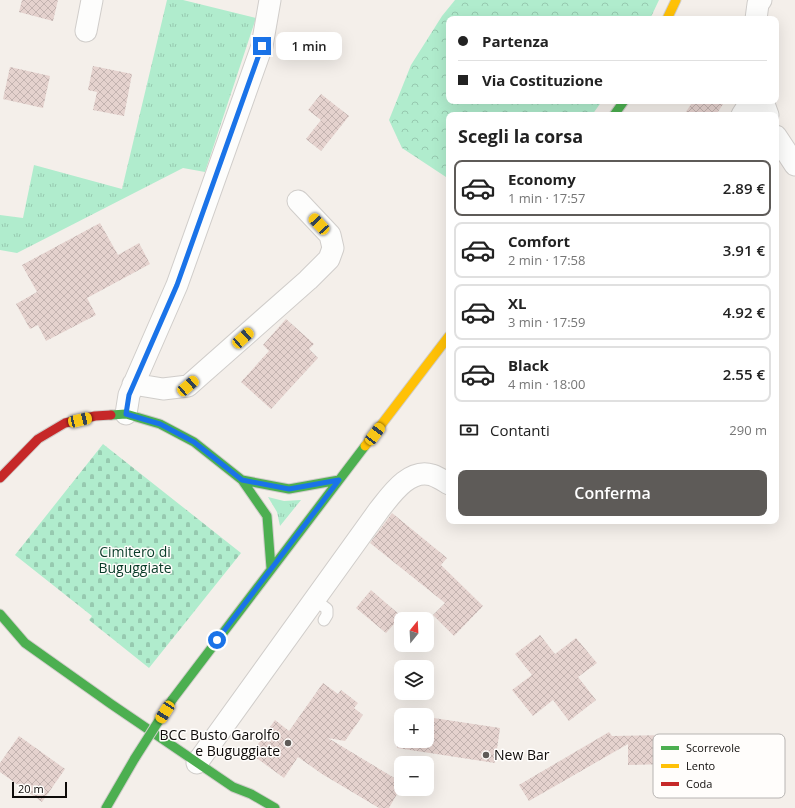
<!DOCTYPE html>
<html lang="it">
<meta charset="utf-8">
<style>
:root{--surface:#fff;--page:#f6f6f6;--text:#222;--muted:#767676;--line:#e0e0e0;--accent:#5e5b58}
body{margin:0;font-family:"Open Sans",sans-serif;background:var(--page);color:var(--text);height:100vh;display:flex;flex-direction:column;font-size:15px;white-space:nowrap}
*{box-sizing:border-box;margin:0}
p{font-size:13px;color:var(--muted)}
.icon{flex:none;width:22px;height:22px;fill:none;stroke:currentColor;stroke-width:2;stroke-linecap:round;stroke-linejoin:round}
.map{position:relative;flex:1;overflow:hidden}
.drawer{position:absolute;left:446px;top:112px;width:333px;height:412px;display:flex;flex-direction:column;background:var(--surface);border-radius:8px;box-shadow:0 4px 16px #0002}
.drawer>*{flex:none}
.guide{position:absolute;left:446px;top:16px;width:333px;height:88px;border-radius:8px;box-shadow:0 4px 16px #0002;display:grid;align-content:center;height:88px;padding:0 12px;background:var(--surface)}
.needle{width:26px;rotate:18deg}
.buttons{position:absolute;left:394px;top:612px;display:grid;gap:8px}
.buttons a{display:grid;place-items:center;width:40px;height:40px;border-radius:8px;background:var(--surface);box-shadow:0 4px 16px #0002;font-size:20px}
.scale{position:absolute;left:12px;bottom:10px;width:55px;box-sizing:border-box;padding-left:4px;border:2px solid #0e0b09;border-top:0;font-size:11px;line-height:14px;white-space:nowrap;color:#0e0b09;-webkit-text-stroke:3px #fffdfb;paint-order:stroke}
.end{position:absolute;width:18px;height:18px;margin:-9px;border:5px solid #1a73e8;background:#fff;box-shadow:0 0 0 2px #fff}
.from{border-radius:50%}
.bubble{position:absolute;height:28px;border-radius:8px;background:var(--surface);box-shadow:0 4px 16px #0002;font-size:13px;font-weight:600;line-height:28px;text-align:center}
.car{position:absolute;width:12px;height:24px;margin:-12px -6px;border-radius:5px;box-shadow:0 0 3px 1px #0007;background:linear-gradient(#f5c518 24%,#345 0 40%,#f5c518 0 76%,#345 0 86%,#f5c518 0)}
.guide b{display:flex;align-items:center;gap:14px;height:38px;font-size:15px}
.guide b+b{border-top:1px solid var(--line)}
.guide i{width:10px;height:10px;background:var(--text)}
ul{padding:0;list-style:none}
li{display:flex;align-items:center;gap:12px;height:56px;margin:0 8px 6px;padding:0 4px;border:2px solid var(--line);border-radius:8px}
li div{flex:1}
li b{display:block;font-size:15px}
li em{font-style:normal;font-weight:600}
li.selected{border-color:var(--accent)}
li>.icon{width:36px;height:36px;stroke-width:1.5}
h2{padding:0 12px;font-size:18px;line-height:48px}
.pay{display:flex;align-items:center;gap:10px;height:44px;padding:0 12px;font-size:15px}
.pay p{margin-inline-start:auto}
.button{display:flex;gap:8px;margin-top:auto;padding:8px 12px}
.button a{flex:1;height:46px;border-radius:8px;background:var(--accent);color:#fff;font-size:16px;font-weight:600;line-height:46px;text-align:center}
.map>svg:first-child{display:block}
</style>
<div class="map">
<svg width="795" height="808" viewBox="0 0 795 808">
<defs>
<pattern id="grass-tufts" width="24" height="20" patternUnits="userSpaceOnUse"><rect width="24" height="20" fill="#b0eccd"/><path d="M3 7l-1-3M5 7V3M7 7l1-3M15 17l-1-3M17 17v-4M19 17l1-3" fill="none" stroke="#96c9af"/></pattern>
<pattern id="forest-crowns" width="20" height="18" patternUnits="userSpaceOnUse"><rect width="20" height="18" fill="#b0eccd"/><path d="M2 6a3 3 0 1 1 6 0M12 15a3 3 0 1 1 6 0" fill="none" stroke="#96c9af"/></pattern>
<pattern id="cemetery-stones" width="16" height="16" patternUnits="userSpaceOnUse"><rect width="16" height="16" fill="#b0eccd"/><path d="M2 7V4a2 2 0 0 1 4 0v3zM10 15v-3a2 2 0 0 1 4 0v3z" fill="#96c9af"/></pattern>
<pattern id="building-cross-hatch" width="8" height="8" patternUnits="userSpaceOnUse"><rect width="8" height="8" fill="#e5d2ce"/><path d="M0 0l8 8M0 8l8-8" fill="none" stroke="#c3b3b0"/></pattern>
</defs>
<rect width="100%" height="100%" fill="#f4efea"/>
<path fill="url(#grass-tufts)" d="M167,0H183L256,18L205,172L183,168L17,253L0,250V215L23,218L34,165L122,189Z
M268,497L284,501L301,500L280,526L277,512Z"/>
<path fill="url(#forest-crowns)" d="M455,0H659L650,19H449V101H602L592,115H449V179L402,148L389,120L411,65L442,16Z"/>
<path fill="url(#cemetery-stones)" d="M103,444L241,553L149,668L89,620L92,616L15,555Z"/>
<path fill="url(#building-cross-hatch)" d="M22,0H58L53,21L19,12Z
M93,66L132,74L124,116L93,110L97,92L88,90Z
M10,67L50,76L43,108L3,99Z
M321,94L349,116L321,151L306,139L321,120L308,110Z
M693,101H725L716,115H684Z
M100,223L118,255L139,243L150,264L87,298L96,315L46,341L38,325L30,329L16,304L37,292L22,265Z
M286,319L314,344L309,349L318,358L271,409L241,382L269,351L263,345Z
M392,513L447,558L441,565L483,606L454,636L433,615L445,603L370,543Z
M371,590L401,616L386,633L356,608Z
M540,635L555,654L576,638L597,663L578,677L596,700L569,721L553,700L533,716L512,690L532,675L515,654Z
M323,683L338,694L341,690L358,703L354,708L363,715L345,741L328,738L401,782V787L389,808H379L322,774L298,757L284,778L251,754L275,720L289,731Z
M427,717L500,728L495,763L397,748L401,723V741H427Z
M609,732L612,736L669,735V764L628,765V744L529,801L519,785Z
M19,736L65,769L42,802L0,772V763Z"/>
<g fill="none" stroke-linecap="round" stroke-linejoin="round">
<defs>
<path id="lane" d="M314,599L327,609V615L324,620"/>
<path id="street" d="M756,19L758,4L761,0
M86,31L92,0
M763,101L768,115
M742,115L751,101
M776,136L795,165
M133,384L163,389L188,386L308,280L329,259L333,248L330,235L298,201
M126,414L129,395L177,285L262,46L270,0
M197,763L379,510C391,495 409,468 432,475C438,477 444,481 449,484"/>
<path id="fast" d="M614,115L624,101
M111,415L126,414L160,424L194,442L242,480L267,516L271,568
M242,480L289,489L339,480
M0,614L25,643L111,704L233,787L251,794L275,808
M172,700L365,446
M106,808L135,758"/>
<path id="slow" d="M667,19L676,0
M365,446L449,336"/>
<path id="jam" d="M0,478L38,439L65,423L95,416L111,415"/>
</defs>
<use href="#lane" stroke="#d0cdca" stroke-width="13"/>
<use href="#street" stroke="#d0cdca" stroke-width="23"/>
<use href="#fast" stroke="#d0cdca" stroke-width="11"/>
<use href="#slow" stroke="#d0cdca" stroke-width="11"/>
<use href="#jam" stroke="#d0cdca" stroke-width="11"/>
<use href="#lane" stroke="#fdfdfc" stroke-width="11"/>
<use href="#street" stroke="#fdfdfc" stroke-width="21"/>
<use href="#fast" stroke="#4caf50" stroke-width="9"/>
<use href="#slow" stroke="#ffc107" stroke-width="9"/>
<use href="#jam" stroke="#c62828" stroke-width="9"/>
<defs>
<path id="fast-bridge" d="M135,758L172,700"/>
</defs>
<use href="#fast-bridge" stroke="#d0cdca" stroke-width="11" stroke-linecap="butt"/>
<use href="#fast-bridge" stroke="#4caf50" stroke-width="9"/>
</g>
<g fill="none" stroke-linecap="round" stroke-linejoin="round">
<path stroke="#1a73e8" stroke-width="5" d="M217,640L339,480L289,489L242,480L194,442L160,424L126,414L129,395L177,285L262,46"/>
</g>
<g fill="#5e5b58" stroke="#fffdfb" stroke-width="1.5">
<circle cx="288" cy="743" r="4"/>
<circle cx="486" cy="755" r="4"/>
</g>
<g text-anchor="middle" stroke-width="3" stroke-linejoin="round" paint-order="stroke">
<g font-size="14" fill="#083b28" stroke="#fffdfb">
<text x="135" y="557">Cimitero di<tspan x="135" dy="16">Buguggiate</tspan></text>
</g>
<g font-size="14" fill="#0e0b09" stroke="#fffdfb" text-anchor="end">
<text x="280" y="740">BCC Busto Garolfo<tspan x="280" dy="16">e Buguggiate</tspan></text>
<text x="494" y="760" text-anchor="start">New Bar</text>
</g>
</g>
<rect x="653" y="734" width="132" height="64" rx="6" fill="#fffdfb" stroke="#b7b4b2" stroke-width="1"/>
<rect x="661" y="746" width="18" height="4" fill="#4caf50"/>
<rect x="661" y="764" width="18" height="4" fill="#ffc107"/>
<rect x="661" y="782" width="18" height="4" fill="#c62828"/>
<g font-size="11" fill="#0e0b09">
<text x="686" y="752">Scorrevole</text>
<text x="686" y="770">Lento</text>
<text x="686" y="788">Coda</text>
</g>
</svg>
<div class="buttons">
<a><svg class="needle" viewBox="-14 -14 28 28"><path d="M0-13l5 13h-10z" fill="#e53935"/><path d="M0 13l5-13h-10z" fill="#767676"/></svg></a>
<a><svg class="icon" aria-label="layers" viewBox="0 0 24 24"><path d="M12 4l9 5-9 5-9-5zM3 14l9 5 9-5"/></svg></a>
<a>+</a>
<a>−</a>
</div>
<div class="scale">20 m</div>
<i class="end from" style="left:217px;top:640px"></i>
<i class="end" style="left:262px;top:46px"></i>
<div class="bubble" style="left:276px;top:32px;width:66px">1 min</div>
<i class="car" style="left:319px;top:224px;rotate:317deg"></i>
<i class="car" style="left:243px;top:338px;rotate:48deg"></i>
<i class="car" style="left:188px;top:386px;rotate:49deg"></i>
<i class="car" style="left:80px;top:420px;rotate:77deg"></i>
<i class="car" style="left:375px;top:434px;rotate:37deg"></i>
<i class="car" style="left:165px;top:712px;rotate:213deg"></i>
<div class="guide">
<b><i class="from"></i>Partenza</b>
<b><i></i>Via Costituzione</b>
</div>
<section class="drawer">
<h2>Scegli la corsa</h2>
<ul>
<li class="selected"><svg class="icon" aria-label="car" viewBox="0 0 24 24"><path d="M5 17H2v-5l4-1 3-4h7l3 4 3 1v5h-3M9 17h6M6 11h13"/><circle cx="7" cy="17" r="2"/><circle cx="17" cy="17" r="2"/></svg><div><b>Economy</b><p>1 min · 17:57</p></div><em>2.89 €</em></li>
<li><svg class="icon" aria-label="car" viewBox="0 0 24 24"><path d="M5 17H2v-5l4-1 3-4h7l3 4 3 1v5h-3M9 17h6M6 11h13"/><circle cx="7" cy="17" r="2"/><circle cx="17" cy="17" r="2"/></svg><div><b>Comfort</b><p>2 min · 17:58</p></div><em>3.91 €</em></li>
<li><svg class="icon" aria-label="car" viewBox="0 0 24 24"><path d="M5 17H2v-5l4-1 3-4h7l3 4 3 1v5h-3M9 17h6M6 11h13"/><circle cx="7" cy="17" r="2"/><circle cx="17" cy="17" r="2"/></svg><div><b>XL</b><p>3 min · 17:59</p></div><em>4.92 €</em></li>
<li><svg class="icon" aria-label="car" viewBox="0 0 24 24"><path d="M5 17H2v-5l4-1 3-4h7l3 4 3 1v5h-3M9 17h6M6 11h13"/><circle cx="7" cy="17" r="2"/><circle cx="17" cy="17" r="2"/></svg><div><b>Black</b><p>4 min · 18:00</p></div><em>2.55 €</em></li>
</ul>
<div class="pay"><svg class="icon" aria-label="cash" viewBox="0 0 24 24"><path d="M3 7h18v10H3z"/><circle cx="12" cy="12" r="2"/></svg>Contanti<p>290 m</p></div>
<div class="button"><a>Conferma</a></div>
</section>
</div>
